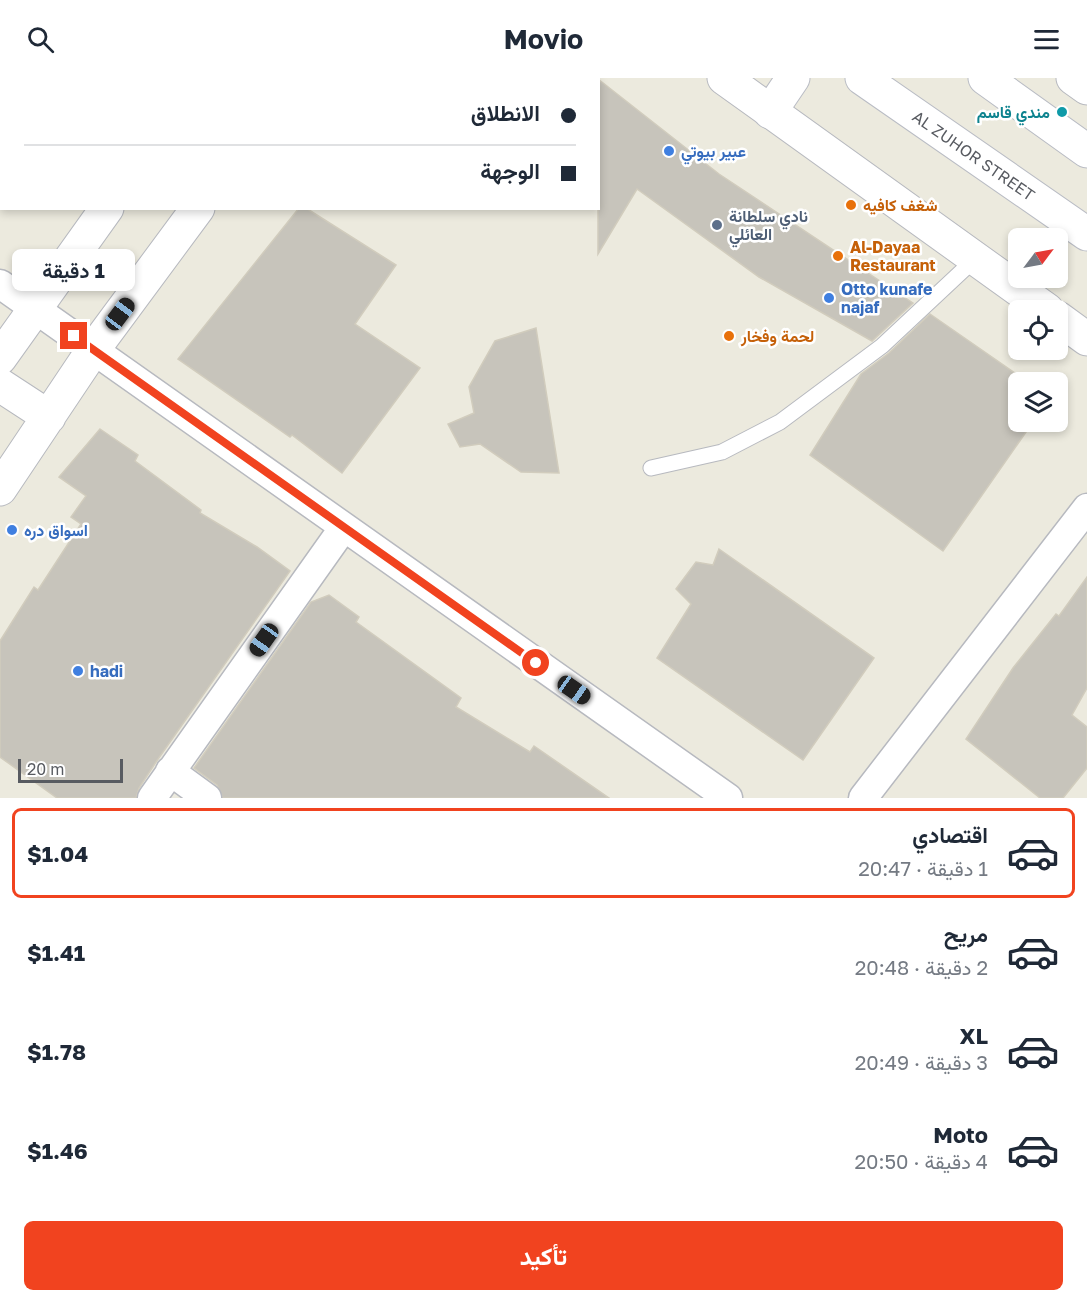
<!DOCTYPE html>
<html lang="ar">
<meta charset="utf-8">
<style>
:root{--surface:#fff;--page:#f6f6f7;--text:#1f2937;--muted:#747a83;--line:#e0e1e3;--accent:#f1431f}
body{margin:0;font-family:"Golos Text",Vazirmatn,sans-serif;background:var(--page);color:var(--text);direction:rtl;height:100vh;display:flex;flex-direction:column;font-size:22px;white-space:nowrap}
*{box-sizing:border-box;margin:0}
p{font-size:20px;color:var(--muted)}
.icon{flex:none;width:33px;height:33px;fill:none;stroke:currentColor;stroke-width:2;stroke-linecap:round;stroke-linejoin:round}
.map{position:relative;height:720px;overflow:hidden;direction:ltr}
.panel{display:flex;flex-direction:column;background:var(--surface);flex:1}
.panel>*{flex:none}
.top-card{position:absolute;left:0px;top:0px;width:600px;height:132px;box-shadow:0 3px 9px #0003;direction:rtl;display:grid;align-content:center;height:132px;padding:0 24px;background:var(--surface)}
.needle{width:39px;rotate:58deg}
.fabs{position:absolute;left:1008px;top:150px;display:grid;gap:12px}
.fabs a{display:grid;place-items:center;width:60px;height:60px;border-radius:9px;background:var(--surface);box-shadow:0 3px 9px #0003;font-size:30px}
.scale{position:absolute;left:18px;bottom:15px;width:105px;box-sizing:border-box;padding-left:6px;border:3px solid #585b61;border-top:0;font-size:16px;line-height:21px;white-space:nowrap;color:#585b61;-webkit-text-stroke:4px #fff;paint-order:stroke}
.end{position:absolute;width:27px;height:27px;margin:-14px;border:8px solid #f1431f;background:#fff;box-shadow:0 0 0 3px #fff}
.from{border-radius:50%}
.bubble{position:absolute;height:42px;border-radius:9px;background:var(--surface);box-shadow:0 3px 9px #0003;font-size:20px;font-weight:700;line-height:42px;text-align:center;direction:rtl}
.car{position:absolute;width:18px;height:36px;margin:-18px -9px;border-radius:8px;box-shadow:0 0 4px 2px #0007;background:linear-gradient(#222 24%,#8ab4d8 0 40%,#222 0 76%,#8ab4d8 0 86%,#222 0)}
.top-card b{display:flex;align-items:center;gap:21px;height:57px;font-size:22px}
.top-card b+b{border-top:2px solid var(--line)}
.top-card i{width:15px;height:15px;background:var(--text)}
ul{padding:10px 0 0;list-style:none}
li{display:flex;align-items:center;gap:18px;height:90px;margin:0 12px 9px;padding:0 12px;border:3px solid transparent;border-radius:9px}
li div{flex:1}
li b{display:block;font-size:22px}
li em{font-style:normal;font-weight:700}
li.on{border-color:var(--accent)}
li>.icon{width:54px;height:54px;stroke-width:1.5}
.button{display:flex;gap:12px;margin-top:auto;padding:12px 24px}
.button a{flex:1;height:69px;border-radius:9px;background:var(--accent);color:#fff;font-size:24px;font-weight:700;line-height:69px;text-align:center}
header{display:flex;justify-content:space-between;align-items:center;height:78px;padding:0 24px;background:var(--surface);font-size:27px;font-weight:700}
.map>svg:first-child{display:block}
</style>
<header><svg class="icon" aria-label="menu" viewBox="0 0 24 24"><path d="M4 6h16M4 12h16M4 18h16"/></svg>Movio<svg class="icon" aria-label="search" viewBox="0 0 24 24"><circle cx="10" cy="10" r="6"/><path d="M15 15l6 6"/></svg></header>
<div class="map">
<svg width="1087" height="720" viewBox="0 0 1087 720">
<rect width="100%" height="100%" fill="#eceade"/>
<path fill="#c7c4bb" stroke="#d1ccbd" stroke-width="1.5" d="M598,1L719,96L913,225L872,263L759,199L637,111L598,176Z
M299,130H306L396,187L355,246L420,290L342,395L292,357L290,359L178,281Z
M930,236L1028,304H1018V344H1033L943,473L810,377L861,296L889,275Z
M536,250L559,395L521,394L480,366L460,369L448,346L474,335L469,309L495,263Z
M100,351L138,377L135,383L201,432L200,435L257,469L290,493L156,684L139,710L136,720H57L0,679V563L34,509L38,512L81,446L71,439L86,418L59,399Z
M719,471L874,580L803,682L657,580L691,526L676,511L696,484L713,487Z
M1087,499V610L1072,637L1087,649V690L1063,720H1040L966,661L1013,590L1056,536L1059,538Z
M329,517L359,539L356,544L461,620L456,629L530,674L534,668L609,720H223L217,707L194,690L311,524Z"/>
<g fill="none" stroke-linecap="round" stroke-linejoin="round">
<defs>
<path id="service" d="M156,0L158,2
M651,390L722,374L780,344L882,268L975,181"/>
<path id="minor" d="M0,206L728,720
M170,693L207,720
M152,720L344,449
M863,720L1087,430"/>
<path id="tertiary" d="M724,0L1047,232
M1073,0L1087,10
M199,2L200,0
M294,2L296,0
M1058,240L1087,261
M0,280L107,130
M0,307L49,339
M0,411L93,272L198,130"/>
<g id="secondary">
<path id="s1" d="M862,0L1087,156"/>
<path d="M985,0L1087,73"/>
<path d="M770,34L793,0"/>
</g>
</defs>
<use href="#service" stroke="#b7b9bf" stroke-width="17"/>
<use href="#minor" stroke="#b7b9bf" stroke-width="31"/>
<use href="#tertiary" stroke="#b7b9bf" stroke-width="35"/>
<use href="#secondary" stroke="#b9bcc4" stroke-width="35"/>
<use href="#service" stroke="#fff" stroke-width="15"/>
<use href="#minor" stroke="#fff" stroke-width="28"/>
<use href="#tertiary" stroke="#fff" stroke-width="33"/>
<use href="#secondary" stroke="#fff" stroke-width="33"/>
</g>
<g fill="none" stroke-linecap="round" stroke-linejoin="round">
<path stroke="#f1431f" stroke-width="8" d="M74,258L536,585"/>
</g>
<circle fill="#0f9aa8" stroke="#fff" stroke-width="2" cx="1062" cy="34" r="6"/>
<g fill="#3f7fe0" stroke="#fff" stroke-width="2">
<circle cx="669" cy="73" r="6"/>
<circle cx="829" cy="220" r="6"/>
<circle cx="12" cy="452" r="6"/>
<circle cx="78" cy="593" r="6"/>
</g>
<g fill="#e8710a" stroke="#fff" stroke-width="2">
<circle cx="851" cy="127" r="6"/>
<circle cx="838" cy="178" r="6"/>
<circle cx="729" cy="258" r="6"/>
</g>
<circle fill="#5c6f8a" stroke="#fff" stroke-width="2" cx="717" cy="147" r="6"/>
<g text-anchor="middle" stroke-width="5" stroke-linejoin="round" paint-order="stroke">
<g font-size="16" font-weight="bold" fill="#0d838f" stroke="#fff" text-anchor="end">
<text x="1050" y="40">مندي قاسم</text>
</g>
<g font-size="16" font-weight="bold" fill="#366cbe" stroke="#fff" text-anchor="start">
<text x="681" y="79">عبير بيوتي</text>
<text x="841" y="217">Otto kunafe<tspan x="841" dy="18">najaf</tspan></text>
<text x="24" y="458">اسواق دره</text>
<text x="90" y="599">hadi</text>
</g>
<g font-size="16" fill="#585b61" stroke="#fff">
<text dy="6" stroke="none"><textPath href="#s1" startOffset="136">AL ZUHOR STREET</textPath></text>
</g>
<g font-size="16" font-weight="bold" fill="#c56008" stroke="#fff" text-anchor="start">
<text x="863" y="133">شغف كافيه</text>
<text x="850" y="175">Al-Dayaa<tspan x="850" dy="18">Restaurant</tspan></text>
<text x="741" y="264">لحمة وفخار</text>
</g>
<g font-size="16" font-weight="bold" fill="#4e5e75" stroke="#fff" text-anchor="start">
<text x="729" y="144">نادي سلطانة<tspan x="729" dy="18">العائلي</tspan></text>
</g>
</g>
</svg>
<div class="fabs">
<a><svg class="needle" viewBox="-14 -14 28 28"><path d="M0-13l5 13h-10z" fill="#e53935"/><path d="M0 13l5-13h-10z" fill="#747a83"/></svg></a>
<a><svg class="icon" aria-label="locate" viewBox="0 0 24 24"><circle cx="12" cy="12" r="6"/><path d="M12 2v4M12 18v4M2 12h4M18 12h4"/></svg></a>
<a><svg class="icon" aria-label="layers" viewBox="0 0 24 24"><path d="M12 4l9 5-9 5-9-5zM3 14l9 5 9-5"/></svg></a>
</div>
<div class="scale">20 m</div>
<i class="end from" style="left:536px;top:585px"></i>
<i class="end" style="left:74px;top:258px"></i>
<div class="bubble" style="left:12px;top:171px;width:123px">1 دقيقة</div>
<i class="car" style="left:120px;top:236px;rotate:37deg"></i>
<i class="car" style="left:264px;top:562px;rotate:215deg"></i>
<i class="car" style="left:574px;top:612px;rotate:125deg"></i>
<div class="top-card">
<b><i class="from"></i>الانطلاق</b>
<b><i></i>الوجهة</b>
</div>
</div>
<section class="panel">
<ul>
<li class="on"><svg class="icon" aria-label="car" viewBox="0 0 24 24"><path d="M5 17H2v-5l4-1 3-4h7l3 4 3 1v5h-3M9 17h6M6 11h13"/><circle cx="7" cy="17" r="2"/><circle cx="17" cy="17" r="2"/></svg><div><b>اقتصادي</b><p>1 دقيقة · 20:47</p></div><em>$1.04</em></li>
<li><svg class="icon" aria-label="car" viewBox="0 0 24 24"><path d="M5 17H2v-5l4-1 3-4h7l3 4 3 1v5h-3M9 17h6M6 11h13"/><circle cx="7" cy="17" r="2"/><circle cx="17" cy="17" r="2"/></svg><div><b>مريح</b><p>2 دقيقة · 20:48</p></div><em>$1.41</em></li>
<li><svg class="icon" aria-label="car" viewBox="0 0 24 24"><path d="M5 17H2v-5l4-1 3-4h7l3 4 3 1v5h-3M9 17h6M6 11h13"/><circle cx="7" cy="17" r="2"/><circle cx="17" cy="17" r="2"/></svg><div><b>XL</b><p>3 دقيقة · 20:49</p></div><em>$1.78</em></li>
<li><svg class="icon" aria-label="car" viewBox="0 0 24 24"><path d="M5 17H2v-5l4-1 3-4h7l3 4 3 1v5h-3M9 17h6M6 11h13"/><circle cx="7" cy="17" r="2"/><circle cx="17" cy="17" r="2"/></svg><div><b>Moto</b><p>4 دقيقة · 20:50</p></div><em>$1.46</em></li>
</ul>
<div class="button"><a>تأكيد</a></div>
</section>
